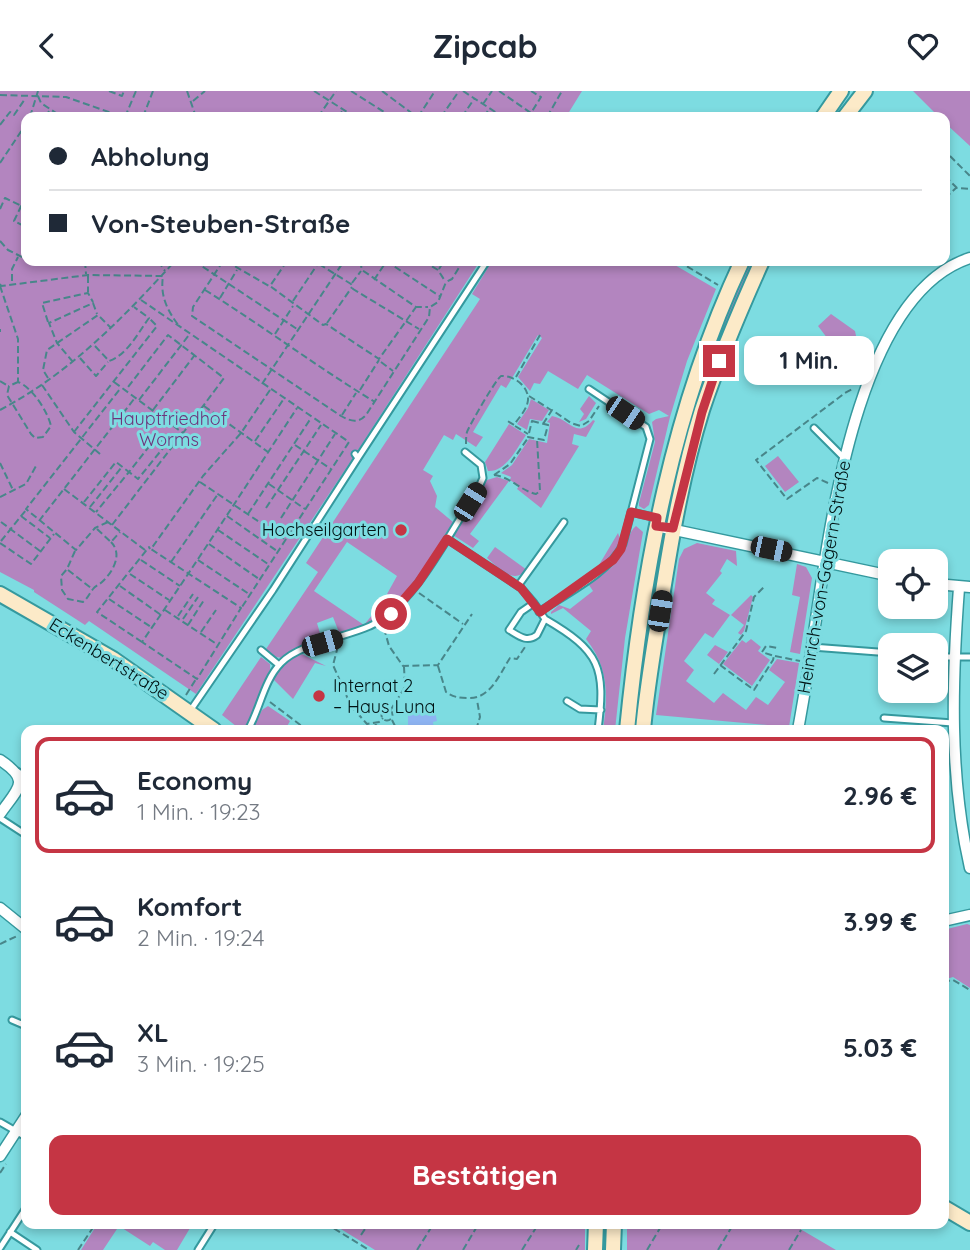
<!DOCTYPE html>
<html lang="de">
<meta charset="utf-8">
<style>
:root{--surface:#fff;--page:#f2f2f3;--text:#1f2937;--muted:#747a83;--line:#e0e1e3;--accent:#c53544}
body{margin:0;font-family:Quicksand,sans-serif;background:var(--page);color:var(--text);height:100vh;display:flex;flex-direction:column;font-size:26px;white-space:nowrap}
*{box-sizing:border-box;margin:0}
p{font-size:23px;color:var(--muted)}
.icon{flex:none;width:38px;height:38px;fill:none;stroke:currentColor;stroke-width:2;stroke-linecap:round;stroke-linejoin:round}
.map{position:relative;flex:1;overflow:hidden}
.details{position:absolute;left:21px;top:634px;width:928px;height:504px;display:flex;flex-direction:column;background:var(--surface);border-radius:14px;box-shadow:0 4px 10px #0003}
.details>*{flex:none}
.banner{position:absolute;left:21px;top:21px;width:929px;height:154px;border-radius:14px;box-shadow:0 4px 10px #0003;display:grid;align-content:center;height:154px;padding:0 28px;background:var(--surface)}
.controls{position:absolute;left:878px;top:458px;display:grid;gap:14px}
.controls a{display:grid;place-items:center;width:70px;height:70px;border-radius:14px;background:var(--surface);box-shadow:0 4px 10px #0003;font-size:35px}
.end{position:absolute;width:32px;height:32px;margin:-16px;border:9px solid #c53544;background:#fff;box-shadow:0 0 0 4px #fff}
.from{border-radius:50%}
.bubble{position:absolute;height:49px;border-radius:14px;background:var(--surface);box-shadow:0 4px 10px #0003;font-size:23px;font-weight:700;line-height:49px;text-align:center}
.car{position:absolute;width:21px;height:42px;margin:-21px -10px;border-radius:9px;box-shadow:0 0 5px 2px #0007;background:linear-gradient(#222 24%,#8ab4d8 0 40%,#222 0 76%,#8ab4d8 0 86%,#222 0)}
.banner b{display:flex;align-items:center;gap:24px;height:66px;font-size:26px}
.banner b+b{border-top:2px solid var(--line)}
.banner i{width:18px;height:18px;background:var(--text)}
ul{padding:12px 0 0;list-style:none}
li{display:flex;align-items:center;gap:21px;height:116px;margin:0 14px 10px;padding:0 14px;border:4px solid transparent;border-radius:14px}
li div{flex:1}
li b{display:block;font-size:26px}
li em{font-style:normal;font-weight:700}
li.active{border-color:var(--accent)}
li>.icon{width:63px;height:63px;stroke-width:1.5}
.action{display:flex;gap:14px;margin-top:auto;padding:14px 28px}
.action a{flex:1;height:80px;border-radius:14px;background:var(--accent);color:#fff;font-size:28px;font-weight:700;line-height:80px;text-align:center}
header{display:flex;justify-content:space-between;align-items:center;height:91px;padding:0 28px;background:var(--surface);font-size:32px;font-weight:700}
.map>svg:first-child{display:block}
</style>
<header><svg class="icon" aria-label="back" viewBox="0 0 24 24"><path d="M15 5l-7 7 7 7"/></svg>Zipcab<svg class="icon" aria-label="heart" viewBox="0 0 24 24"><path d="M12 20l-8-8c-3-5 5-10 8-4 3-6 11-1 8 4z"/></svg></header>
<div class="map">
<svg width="970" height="1159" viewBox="0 0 970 1159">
<rect width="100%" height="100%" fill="#7ddce1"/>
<path fill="#b385bf" d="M0,0H582L566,26H26V170H480L351,370L196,603L89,530L85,534L34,501V499L0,481Z
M913,0H970V55L945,32V26H939Z
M492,170H668L716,198L687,270L670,326L649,414L644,418L639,415V412L655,351L652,331L656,328L669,325L659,319L649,323L587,284L578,298L548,280L540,293L534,292L530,300L518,286L542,247L538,244L506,297L501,294L473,341L483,346L476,356L456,343L453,349L444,344L423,379L433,385L430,390L437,405L435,416L453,431L416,489L400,506L395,507L387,503L397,485L347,451L314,500L364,534L377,518L381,520L382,524L363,536L340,544L333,526L317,532L322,549L298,557L282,567L276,566L266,558L318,481L306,472L480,208L472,203Z
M748,170H755L718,255L692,331L691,323L713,253Z
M831,223L855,240L861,269L850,277L818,235Z
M589,305L596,312L586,328L579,331L584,323L580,318Z
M531,308L549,319L542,330L530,328L527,339L517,333L528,317Z
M552,325C570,328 576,349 593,329L595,330L586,346L574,343L572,353L579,355L541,417L517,398L519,395L510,389L511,386L501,382L512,374L529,348L547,352L550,332L547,331Z
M509,333L526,344C517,357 506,381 488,380L485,371Z
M778,365L799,391L785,401L765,375Z
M497,386L509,390L470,443L479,450L473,457L453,444L487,389Z
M636,435L643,441L625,547L615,639H603C608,604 609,577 586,548L591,540L563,517L551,523V521L559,514L570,518L593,500L589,494C602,484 616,475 624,461C629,452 628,441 636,435Z
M618,442L620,448C616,461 609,473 596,479Z
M661,448L665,451L654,510L638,639H632L649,509Z
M697,452L736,460L737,475L727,468L720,480L722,482L706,502L715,509L712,513L730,524L713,547L705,542L684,570L694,579L686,590L714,612L723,602L746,619L756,606L768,614L785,591L769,579L777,568L799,572L789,636L656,624L679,468L684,458Z
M495,456L527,479C513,494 499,477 487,467Z
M797,473L806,476L812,487L800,563L790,561L800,506L792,504Z
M751,504L753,506L744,540L741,544L738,542L744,534L731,524Z
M751,548L761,556L758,560L770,569L752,595L723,573L742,549L746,552Z
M715,554L728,561L719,573L707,564Z
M302,563L326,575L315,572L293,608L273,588C281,576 288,566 302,563Z
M261,566L270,573V579L261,597L260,608L245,639H241L222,624Z
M268,615L290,630L285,639L276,634L273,639H252L262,619Z
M967,833L970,834V897L953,886L943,889V839Z
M98,1132H156L160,1135L162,1132H193L177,1159H165L153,1151L150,1155L119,1135L103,1159H81Z
M331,1132H585V1159H375Z
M627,1132H790L836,1159H627Z"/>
<path fill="#8eb4f2" d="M419,613L425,615L431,621L435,620L437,630L433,631L434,639H408V620L413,614Z"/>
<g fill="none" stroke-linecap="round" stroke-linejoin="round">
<defs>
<path id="lane" d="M814,337L844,367
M358,367L487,170
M631,421L658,427
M447,448L521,497L534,512
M518,495L564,431
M534,512L545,528L537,544C527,552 519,545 509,539L521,521Z
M539,521C564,504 611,481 623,453L650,348L646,336L589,298
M545,528C600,560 606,576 598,639
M812,556L891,562
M261,559L279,574
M936,566H970
M567,610L580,618L601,619
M190,620L273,499L358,367L355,363
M884,627L953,632
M248,639C260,618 264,589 281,572C300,552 344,547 370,535C407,519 438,463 459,429C467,416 477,402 483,387L481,374L465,361
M17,680L26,686
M0,727L26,744
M12,929L26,935
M0,1031L26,1046
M10,1141L37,1159
M0,1157L26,1117
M198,1159L215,1132"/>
<path id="street" d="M656,435L891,485
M936,493L970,496
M959,497C952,590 949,685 970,777
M798,639C803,611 808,583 812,555C828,452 853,205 970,167
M0,669C32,690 18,697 0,723
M0,817L26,838
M943,830L970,824
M0,1065L26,1025"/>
<path id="secondary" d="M823,26L841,0
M845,26L865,0
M0,503L113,568L214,639
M627,639C643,477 673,317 742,170
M643,639C647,594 655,551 662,506C672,443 683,380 702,319C719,268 740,219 762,170
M943,1116L970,1132
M595,1159L596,1132
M613,1159L614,1132"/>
</defs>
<use href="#lane" stroke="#35999e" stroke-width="9"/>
<use href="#street" stroke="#35999e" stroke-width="13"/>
<use href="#secondary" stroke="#35999e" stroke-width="18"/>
<path stroke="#48868a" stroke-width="2" stroke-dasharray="7 3.5" stroke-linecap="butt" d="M109,0L122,5L124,0
M187,0L196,26
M314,0L355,26
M351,0L392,26
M382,0L417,26
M463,0L503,26
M499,0L531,22L541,6L531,0
M0,4L66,6L123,26
M38,5L41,12L62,26
M193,10L205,0
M483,13L492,0
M30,26L38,0
M46,26L49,20
M125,26L136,0
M143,26L153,0
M318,26L336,0
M338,26L343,19
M418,26L435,0
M441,26L459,0
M462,26L474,8
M484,26L489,18
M547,26L562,0
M0,34L10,21L14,24L25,8
M950,65L970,85
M0,72L26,33
M945,85L957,97L970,98
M26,105L14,130L26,136
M945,107L956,97
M0,118L5,107L26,117
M0,150L8,159L26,168
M85,170L86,183
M158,170L165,180
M194,170L297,238
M223,170L193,216L192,225L341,325C350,330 358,333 366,324L429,226L430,216L438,211L446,191L452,188L463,170
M226,170L269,195
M287,170L270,195L323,234L326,233L379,268L416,216
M309,170L319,173L351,193L353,198L419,238
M360,170L362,179L416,216H428
M386,170L441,206
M423,170L438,179L445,190
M678,170L718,194
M439,178L444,170
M88,185V201
M374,189L386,171
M12,190V178L18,166
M352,192L361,180
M0,193L1,195L88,184L163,185C160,205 167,219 179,235
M0,195L18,248V291C32,296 48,321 51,335L43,346L35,347L31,343L7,304L9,295L18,291
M205,199C263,235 317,276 375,311
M220,207L237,179
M141,209L349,351L242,516
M293,210L317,174
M48,231L42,212L88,202L93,211
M327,232L352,196
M0,238V241
M275,243L293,215
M95,255L109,270C127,264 138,242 149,227L134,216
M80,267L96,285L108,271
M73,271L57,252L49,232L93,212L97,223
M381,271L393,280
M516,286L540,244
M48,287L43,279L47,259L98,224L111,237
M0,290L8,295
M114,291L183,342L224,287L168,244L125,300
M262,293L344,170
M42,294L74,341L100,363
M270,299L241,342L203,385L151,458C181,478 211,497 241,517L197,588L142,551C195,474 246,395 297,317
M360,299L379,269
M529,305L551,319
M139,309L189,244
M204,315L268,361
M0,319C70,282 122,228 175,170
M153,319L194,265
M342,324L356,302
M532,330L548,334L544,349L528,346Z
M543,333L552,319L571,332L581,335L589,330L599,315
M515,335L528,343
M74,341L157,235L149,227
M255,350L283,309
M466,353C466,349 466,345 467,341C469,335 496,288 501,285C513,284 529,295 528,309C527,319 519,326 514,334L506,329
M295,354L331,378
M0,372L13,399
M494,384C511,386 521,400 536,403L540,400L537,348
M494,384L510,373L528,347
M200,391L286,449
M828,392L817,387L787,408L756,369L845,302L854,297
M269,393L305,418
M64,398L145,459
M0,406L26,393L36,375
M84,411L116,371L129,381L155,348L168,351L138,388L129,381L96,421
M90,416L121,377
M266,417L321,334
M248,423L311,327
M21,425L50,447
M227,425L277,460
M281,427L335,343
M39,430L134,308
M1,431L40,460
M108,431L95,437L76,459L26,418L120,298
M112,434L182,343
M97,438L111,451L120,441
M218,439L268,473
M1,450L26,419
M0,452L31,473L54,443
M209,453L259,488
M75,460L67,478L61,485L62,499L68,508L83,511C88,507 89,503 93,498C95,495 99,494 102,491C113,481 123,463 111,451
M141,469L180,495
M198,469L249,503
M171,471L218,403
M68,479L91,497
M130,483L169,509
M120,495L161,524
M419,502L463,533
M109,508L151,536
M165,519L218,554
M178,525L193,503
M183,528L198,506
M188,534L204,509
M384,537L389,555L403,575L438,574L472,523
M201,541L216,519
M142,551L97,521L149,456L150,458
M338,555L333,574L351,615L367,633L379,631L383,627
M775,565L800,570
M720,574L754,599L773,569L774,565L762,561L766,555L777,557
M438,575L446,601C453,606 459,607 467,607C490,609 499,584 510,567L517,568L525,556
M714,583L746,540L754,506L765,495
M186,604L196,588
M270,611L307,639
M381.5 624a5.5 5.5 0 1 1 11 0a5.5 5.5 0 1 1-11 0Z
M390,620L405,596L404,576
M392,629L397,639
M375,633L381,639
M359,639L366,633
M476,639L480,626L477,609
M753,639H755
M0,853L17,845
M943,891L953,889L970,899
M0,1082L6,1073
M325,1132L369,1159
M361,1144L369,1132
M78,1159L96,1132
M417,1159L434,1132
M463,1159L479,1132
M522,1159L539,1132
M576,1159L579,1154
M647,1159L663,1132
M718,1159L734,1132
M789,1159L801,1139"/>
<use href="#lane" stroke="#fff" stroke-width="5"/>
<use href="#street" stroke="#fff" stroke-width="10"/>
<use href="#secondary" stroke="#fceac8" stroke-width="14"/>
</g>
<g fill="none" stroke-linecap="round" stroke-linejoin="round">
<path stroke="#c53544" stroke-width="9" d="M391,523L418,492L447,448L521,497L540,521L613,469L621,458L631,421L657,427L656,435L673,437L702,321L719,270"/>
</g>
<g fill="#c53544" stroke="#7ddce1" stroke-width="2.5">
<circle cx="401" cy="439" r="7"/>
<circle cx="319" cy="605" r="7"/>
</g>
<g text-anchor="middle" stroke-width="6" stroke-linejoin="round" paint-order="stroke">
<g font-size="18" fill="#6e347b" stroke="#7ddce1">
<text x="169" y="334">Hauptfriedhof<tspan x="169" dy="21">Worms</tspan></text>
</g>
<g font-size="18" fill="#011314" stroke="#7ddce1" text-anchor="end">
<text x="387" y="445">Hochseilgarten</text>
<text x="333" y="601" text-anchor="start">Internat 2<tspan x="333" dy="21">– Haus Luna</tspan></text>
</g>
<g font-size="18" fill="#011314" stroke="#7ddce1">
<text transform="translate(824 486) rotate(-80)" y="6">Heinrich-von-Gagern-Straße</text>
<text transform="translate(109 568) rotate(32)" y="6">Eckenbertstraße</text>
</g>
</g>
</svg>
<div class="controls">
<a><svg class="icon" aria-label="locate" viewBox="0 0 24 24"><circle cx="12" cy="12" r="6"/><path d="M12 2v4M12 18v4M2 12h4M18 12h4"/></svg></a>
<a><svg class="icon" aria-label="layers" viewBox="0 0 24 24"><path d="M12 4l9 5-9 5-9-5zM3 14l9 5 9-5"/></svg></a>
</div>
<i class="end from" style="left:391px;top:523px"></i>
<i class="end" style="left:719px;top:270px"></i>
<div class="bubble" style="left:744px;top:245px;width:130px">1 Min.</div>
<i class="car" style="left:625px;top:322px;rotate:124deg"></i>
<i class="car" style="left:470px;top:411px;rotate:32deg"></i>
<i class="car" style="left:771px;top:458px;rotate:102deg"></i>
<i class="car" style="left:660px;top:520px;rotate:9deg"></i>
<i class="car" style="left:322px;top:552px;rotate:74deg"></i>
<div class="banner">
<b><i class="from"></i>Abholung</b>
<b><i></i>Von-Steuben-Straße</b>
</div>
<section class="details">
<ul>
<li class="active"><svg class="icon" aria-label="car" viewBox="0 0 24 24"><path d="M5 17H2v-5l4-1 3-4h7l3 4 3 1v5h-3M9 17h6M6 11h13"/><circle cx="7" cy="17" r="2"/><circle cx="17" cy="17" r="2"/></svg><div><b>Economy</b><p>1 Min. · 19:23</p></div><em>2.96 €</em></li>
<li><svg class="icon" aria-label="car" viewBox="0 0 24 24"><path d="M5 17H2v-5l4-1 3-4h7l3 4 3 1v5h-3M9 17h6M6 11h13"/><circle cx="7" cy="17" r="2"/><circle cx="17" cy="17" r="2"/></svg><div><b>Komfort</b><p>2 Min. · 19:24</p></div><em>3.99 €</em></li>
<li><svg class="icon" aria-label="car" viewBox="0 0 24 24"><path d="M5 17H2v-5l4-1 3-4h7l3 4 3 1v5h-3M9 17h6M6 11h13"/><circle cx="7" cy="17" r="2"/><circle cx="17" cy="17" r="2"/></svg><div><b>XL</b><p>3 Min. · 19:25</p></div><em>5.03 €</em></li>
</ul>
<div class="action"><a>Bestätigen</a></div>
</section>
</div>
